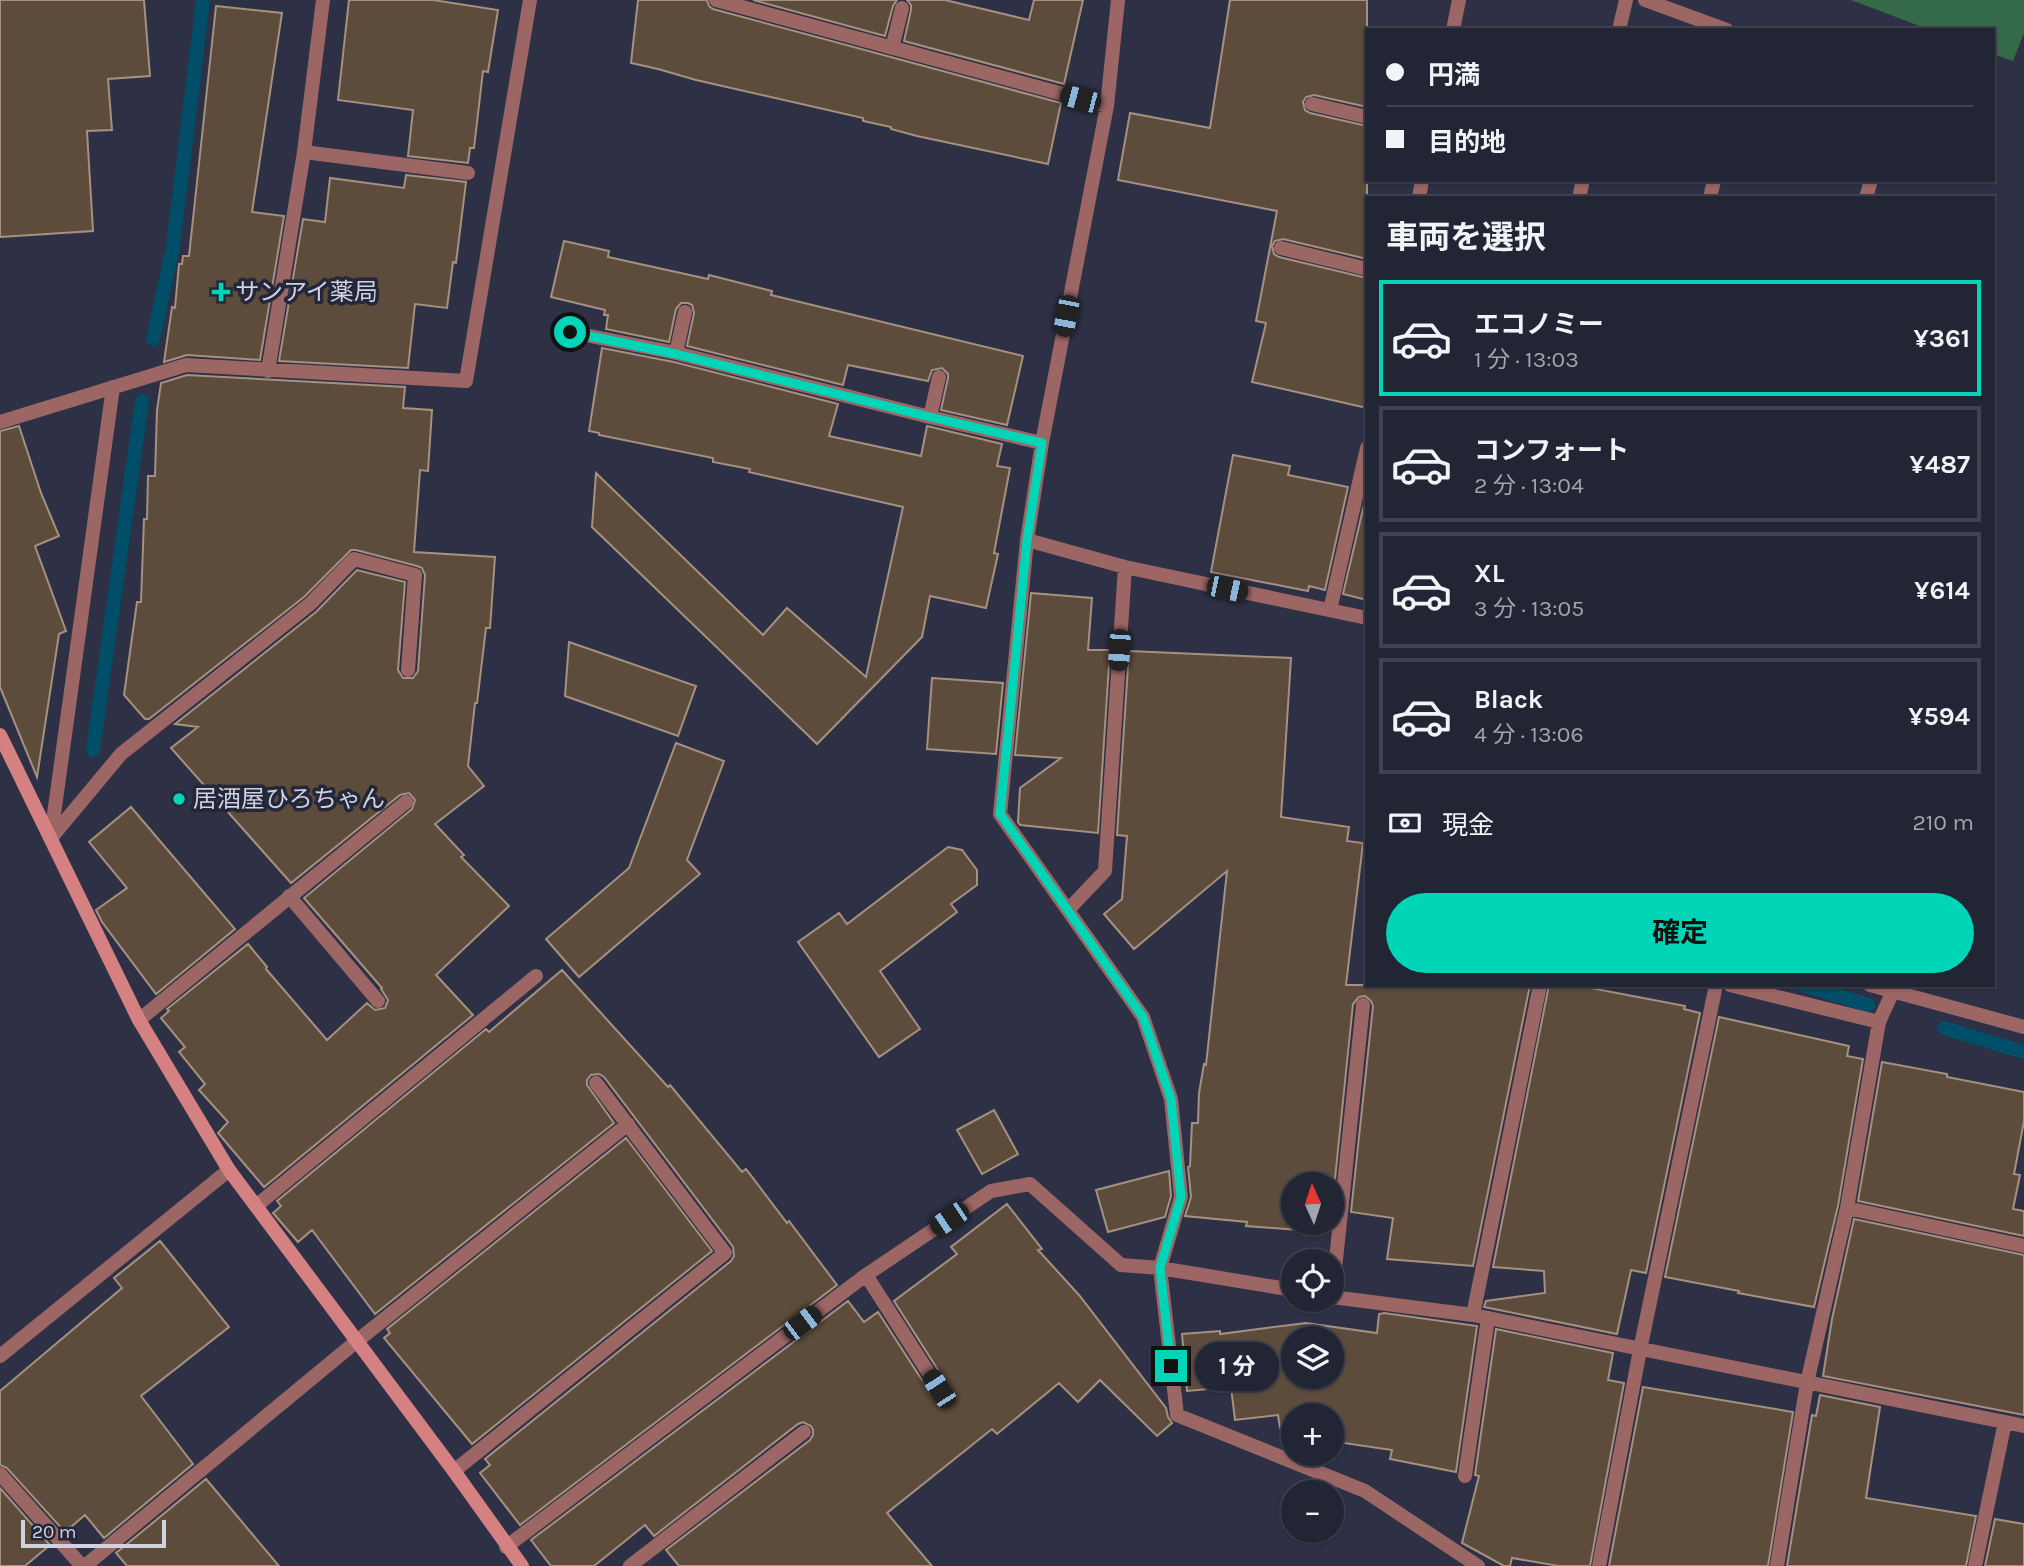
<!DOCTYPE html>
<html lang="ja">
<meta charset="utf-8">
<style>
:root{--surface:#222534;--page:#2e3140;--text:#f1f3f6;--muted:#a2a5ac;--line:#3f424f;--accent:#00d5b7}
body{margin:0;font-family:Karla,"Noto Sans JP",sans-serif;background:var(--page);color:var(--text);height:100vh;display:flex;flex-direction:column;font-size:26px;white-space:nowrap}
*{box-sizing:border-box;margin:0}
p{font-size:23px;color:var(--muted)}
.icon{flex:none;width:38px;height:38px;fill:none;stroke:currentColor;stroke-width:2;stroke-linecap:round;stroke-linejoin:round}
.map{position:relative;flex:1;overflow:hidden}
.details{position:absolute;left:1365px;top:196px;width:630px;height:791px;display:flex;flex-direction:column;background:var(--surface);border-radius:0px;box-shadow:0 2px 5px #0004,0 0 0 2px var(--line)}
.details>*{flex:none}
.banner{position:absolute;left:1365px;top:28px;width:630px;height:154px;border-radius:0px;box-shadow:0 2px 5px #0004,0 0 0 2px var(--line);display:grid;align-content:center;height:154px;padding:0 21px;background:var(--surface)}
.needle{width:46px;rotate:357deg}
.buttons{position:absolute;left:1281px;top:1172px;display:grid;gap:14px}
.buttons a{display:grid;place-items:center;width:63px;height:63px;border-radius:50%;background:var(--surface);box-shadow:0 2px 5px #0004,0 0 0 2px var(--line);font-size:35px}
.scale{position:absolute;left:21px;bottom:18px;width:145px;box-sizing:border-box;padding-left:7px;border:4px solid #d0d3df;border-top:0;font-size:19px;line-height:24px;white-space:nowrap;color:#d0d3df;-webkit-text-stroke:5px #24273a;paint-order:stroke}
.end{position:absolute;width:32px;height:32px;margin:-16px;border:9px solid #00d5b7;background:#111;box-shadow:0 0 0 4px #111}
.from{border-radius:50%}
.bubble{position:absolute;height:49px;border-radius:24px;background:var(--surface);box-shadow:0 2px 5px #0004,0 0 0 2px var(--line);font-size:23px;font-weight:700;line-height:49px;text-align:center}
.car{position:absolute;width:21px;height:42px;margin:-21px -10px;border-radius:9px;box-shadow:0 0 5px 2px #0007;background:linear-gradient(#222 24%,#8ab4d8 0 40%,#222 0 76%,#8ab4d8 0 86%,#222 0)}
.banner b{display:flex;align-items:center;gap:24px;height:66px;font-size:26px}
.banner b+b{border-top:2px solid var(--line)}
.banner i{width:18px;height:18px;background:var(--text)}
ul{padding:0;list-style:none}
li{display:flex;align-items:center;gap:21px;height:116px;margin:0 14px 10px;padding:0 7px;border:4px solid var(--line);border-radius:0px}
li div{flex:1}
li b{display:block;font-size:26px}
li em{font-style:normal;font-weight:700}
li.current{border-color:var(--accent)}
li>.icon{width:63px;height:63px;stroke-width:1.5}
h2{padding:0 21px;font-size:32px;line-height:84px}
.pay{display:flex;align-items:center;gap:18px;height:77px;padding:0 21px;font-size:26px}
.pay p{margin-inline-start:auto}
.action{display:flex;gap:14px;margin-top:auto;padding:14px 21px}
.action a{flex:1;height:80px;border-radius:42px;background:var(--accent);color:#111;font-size:28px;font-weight:700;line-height:80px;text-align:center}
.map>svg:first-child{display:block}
</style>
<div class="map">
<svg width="2024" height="1566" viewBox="0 0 2024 1566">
<rect width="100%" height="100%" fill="#2e3145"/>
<path fill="#34694a" d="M1851,0H2024V33L2013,61L1993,54V30H1930Z"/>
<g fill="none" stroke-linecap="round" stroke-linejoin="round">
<path stroke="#004e67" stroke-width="14" d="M153,339L173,247L203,0
M93,750L142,401
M1803,985L1868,1005
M1944,1028L2024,1052"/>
</g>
<path fill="#5d4c3c" stroke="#a59180" stroke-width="2" fill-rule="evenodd" d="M0,0H144L150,76L108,79L112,130L87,131L93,231L0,237Z
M349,0H433L498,10L488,72L483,71L474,148H470L468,163L408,156L413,110L338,100Z
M638,0H707L709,6L713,9L1061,103L1048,164L917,136L891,129V127L863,121V118L696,80L658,69L631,63Z
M753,0H897L893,6L885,36Z
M907,0H945L1029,20L1034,0H1083L1064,84L904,41L911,10V5Z
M1230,0H1367V107L1314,95L1306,97L1303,102L1305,110L1310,113L1367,126V259L1283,239L1275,241L1272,246L1274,254L1279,257L1367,278V408L1252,382L1266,323L1256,321L1277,211L1118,180L1130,113L1210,128Z
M216,6L282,13L252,212L284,216L260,360L187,355L164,362L172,307L175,308L179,264H182L183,256H189Z
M406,175L466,182L456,263L453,262L447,308L415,304L408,368L279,361L303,219L325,222L330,178L404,188Z
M564,241L609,251L608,257L708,279L709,275L772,291L771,295L1023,356L1007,425L941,410L948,378V374L942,368L932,370L928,381L848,365L843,385L687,346L694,313L692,305L688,303H681L676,309L669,342L606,329L608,315H604L605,310L551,297Z
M602,348L674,362L838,404L829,436L921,456L927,426L1002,444L997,466L1010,468L994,553L998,554L986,608L930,596L922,637L817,744L592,527L596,473L763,635L787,608L866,677L903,507L749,472L750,469L713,462V458L599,435V433L589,431Z
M187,375L405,387L403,408L432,410L428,471L420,470L414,552L495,557L490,628H486L477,703H475L468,766L484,786L435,824L464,855L461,857L509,906L436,975L473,1015L264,1187L218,1133L228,1122L199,1090L205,1084L179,1052L185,1047L161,1018L169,1011L167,1009L248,944L267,967L266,969L327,1040L367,1003L375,1010L385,1008L388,1000L381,989L382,988L304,898L412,809L415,800L409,793L400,795L291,883L171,748L198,727L175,724L316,612L357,570L405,582L398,670L403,678H413L418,671L425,575L422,568L417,566L356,550H351L304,597L149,719H145L124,695L137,602H141L144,519H147L148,476H155L157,410L161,383Z
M19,426L41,493L59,536L35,546L66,631L59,634L37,777L0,687V431Z
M1233,455L1290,466L1288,475L1348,487L1325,590L1309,586L1308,591L1211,572Z
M1367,492V600L1343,594Z
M1031,593L1092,598L1088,650H1110L1098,833L1020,825L1018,822L1020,788L1061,758L1015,755Z
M569,642L696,686L678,736L565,696Z
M1129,651L1291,658L1281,817L1349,827L1347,841L1363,843L1346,985H1530L1473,1266L1387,1259L1393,1218L1351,1212L1373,1006L1371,1001L1365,996L1359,997L1353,1004L1332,1208V1185H1293V1223H1311V1231L1246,1226L1247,1222L1185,1216L1191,1197L1188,1167L1190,1166L1192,1123H1198L1199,1093L1204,1064L1206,1065L1227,871L1134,949L1104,914L1122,899L1127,836L1117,835Z
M932,678L1003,683L996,754L927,749Z
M676,743L724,761L687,860L700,874L579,977L546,939L629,868Z
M131,807L235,929L156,994L102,922L96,910L127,888L89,842Z
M948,847L962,850L977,870V885L951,904L957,912L880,971L920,1029L879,1057L798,942L839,913L847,924Z
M562,970L668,1087L670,1085L742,1172L746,1169L787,1223L789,1221L837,1285L520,1525L480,1473L490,1465L485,1459L731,1261L734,1256L733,1247L604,1077L599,1074L591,1075L587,1080V1085L614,1123L375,1314L312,1230L298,1242L273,1213L281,1206L277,1201L486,1029L489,1032Z
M1549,985H1575L1685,1006L1684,1009L1700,1013L1646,1273L1631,1270L1617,1334L1484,1307L1486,1301L1545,1293L1544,1271L1493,1267Z
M1719,1017L1849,1046L1847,1056L1863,1059L1838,1206L1814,1307L1738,1293L1739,1291L1665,1277Z
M1882,1062L1947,1074V1077L2024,1092V1121L2014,1174L2020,1175L2013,1209L2024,1211V1236L1858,1201Z
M994,1110L1018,1154L982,1174L957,1130Z
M626,1138L712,1251L472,1444L384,1338L390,1333L387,1329Z
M1169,1171L1171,1196L1165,1217L1108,1232L1096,1190Z
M1007,1204L1042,1249L1038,1250L1079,1295L1166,1408L1168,1417L1172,1423L1157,1436L1100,1380L1078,1402L1059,1383L997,1434L992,1429L887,1513L932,1566H679L666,1550L810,1440L813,1435V1430L811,1426L803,1422L798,1424L654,1536L645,1525L594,1566H551L531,1540L848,1301L864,1322L878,1312L931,1394L939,1399L945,1397L949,1389L947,1384L894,1301L957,1254L951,1247Z
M1854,1219L2024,1255V1415L1823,1376L1832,1319Z
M160,1241L229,1327L141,1396L193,1464L104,1538L85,1515L65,1532L7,1468L0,1465V1391L122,1288L114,1278Z
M1384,1313L1477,1326L1456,1472L1390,1459L1392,1450L1337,1442L1340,1421L1332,1422V1416H1293V1426L1280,1428L1278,1415L1235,1420L1231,1387L1187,1391L1182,1334L1220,1331V1334L1306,1323L1377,1333L1379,1314ZM1293,1339H1332V1377H1293Z
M1496,1329L1613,1353L1608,1380L1624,1383L1590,1566H1559L1512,1558L1510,1566H1504L1462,1543L1479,1476L1475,1475Z
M1643,1387L1793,1412L1768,1566H1609Z
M1820,1395L1880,1407L1866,1498L1976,1516L1966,1566H1787L1812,1415L1816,1416Z
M206,1479L279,1566H127L116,1553Z
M0,1488L50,1545L25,1566H0Z
M1995,1519L2024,1524V1566H1985Z"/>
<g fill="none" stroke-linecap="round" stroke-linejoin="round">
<path stroke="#9c6665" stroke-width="14" d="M1312,104L1367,117
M1281,248L1367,269
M51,836L113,387
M51,838L121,754L310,604L354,559L415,575L408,670
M0,1356L229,1170
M0,1474L82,1566
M1465,1476L1488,1318
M630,1566L804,1432
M1599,1566L1640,1350"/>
<path stroke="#9c6665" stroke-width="14" d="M716,0L1107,106
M1118,0L1107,106L1042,443L1027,540L1000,814L1143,1017L1171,1099L1181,1197L1160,1268L1177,1415L1365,1491L1478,1566
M1645,0L1727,30
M1453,30L1459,0
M1619,30L1626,0
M892,48L902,8
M304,152L468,173
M1419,198L1422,180
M1579,198L1583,180
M1710,198L1714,180
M1866,198L1871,180
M570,332L676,353L930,417L1042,443
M676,353L685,312
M268,371L304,152L323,0
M930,417L939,377
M0,422L186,365L466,381L530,0
M1027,540L1125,567L1367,618
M1330,610L1367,448
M289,896L378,1001
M1068,910L1105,871L1125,567
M1730,985L1879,1022
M1870,985L2024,1027
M139,1020L406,802
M256,1206L536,976
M1847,1208L2024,1246
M866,1275L939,1389
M1332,1297L1473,1315L2024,1426
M1332,1297L1363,1005
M1473,1315L1540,985
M1640,1350L1716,985
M454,1471L725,1253L596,1083
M506,1547L866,1275L991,1191L1030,1184L1121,1265L1160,1268L1293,1290
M85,1566L357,1341L628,1124
M1777,1566L1807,1383L1847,1208L1879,1022L1893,991
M1975,1566L2005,1422"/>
<path stroke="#d68181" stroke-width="14" d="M0,735L139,1020L229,1170L454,1471L522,1566"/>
</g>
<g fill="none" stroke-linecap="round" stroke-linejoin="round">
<path stroke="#00d5b7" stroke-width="9" d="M570,332L676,354L930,417L1042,443L1027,540L1000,814L1143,1017L1171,1099L1181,1197L1160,1268L1171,1366"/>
</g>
<g fill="#00d5b7" stroke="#24273a" stroke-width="2.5">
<path d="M217.5 281.5h7v7h7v7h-7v7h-7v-7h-7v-7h7z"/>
<circle cx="179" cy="799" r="7"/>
</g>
<g text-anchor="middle" stroke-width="7" stroke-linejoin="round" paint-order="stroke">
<g font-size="24" fill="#d0d3df" stroke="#24273a" text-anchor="start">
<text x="235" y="300">サンアイ薬局</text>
<text x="193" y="807">居酒屋ひろちゃん</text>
</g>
</g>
</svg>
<div class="buttons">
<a><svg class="needle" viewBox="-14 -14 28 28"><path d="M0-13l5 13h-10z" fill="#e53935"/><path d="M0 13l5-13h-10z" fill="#a2a5ac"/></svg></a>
<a><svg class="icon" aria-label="locate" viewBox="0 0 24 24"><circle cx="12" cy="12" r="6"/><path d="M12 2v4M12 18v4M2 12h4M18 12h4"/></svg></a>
<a><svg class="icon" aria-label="layers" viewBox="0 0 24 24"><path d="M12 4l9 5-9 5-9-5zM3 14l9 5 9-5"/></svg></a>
<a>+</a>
<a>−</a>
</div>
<div class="scale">20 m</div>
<i class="end from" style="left:570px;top:332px"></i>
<i class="end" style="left:1171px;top:1366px"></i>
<div class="bubble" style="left:1195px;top:1342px;width:84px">1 分</div>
<i class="car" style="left:1080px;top:99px;rotate:285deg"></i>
<i class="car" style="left:1066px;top:316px;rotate:191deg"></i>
<i class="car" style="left:1227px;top:589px;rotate:102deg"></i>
<i class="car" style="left:1119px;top:650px;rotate:184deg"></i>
<i class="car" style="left:949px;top:1219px;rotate:236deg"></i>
<i class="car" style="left:802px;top:1323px;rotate:53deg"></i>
<i class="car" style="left:939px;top:1389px;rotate:327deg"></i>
<div class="banner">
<b><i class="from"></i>円満</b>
<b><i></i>目的地</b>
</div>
<section class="details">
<h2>車両を選択</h2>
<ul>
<li class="current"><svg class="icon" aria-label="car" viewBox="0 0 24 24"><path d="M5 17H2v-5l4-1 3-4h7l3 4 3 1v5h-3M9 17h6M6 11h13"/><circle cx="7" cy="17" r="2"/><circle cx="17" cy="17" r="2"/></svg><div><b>エコノミー</b><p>1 分 · 13:03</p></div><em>¥361</em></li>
<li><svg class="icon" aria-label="car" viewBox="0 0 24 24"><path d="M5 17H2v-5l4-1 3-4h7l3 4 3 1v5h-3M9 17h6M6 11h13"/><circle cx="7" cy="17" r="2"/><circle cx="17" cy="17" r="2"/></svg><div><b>コンフォート</b><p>2 分 · 13:04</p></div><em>¥487</em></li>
<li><svg class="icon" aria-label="car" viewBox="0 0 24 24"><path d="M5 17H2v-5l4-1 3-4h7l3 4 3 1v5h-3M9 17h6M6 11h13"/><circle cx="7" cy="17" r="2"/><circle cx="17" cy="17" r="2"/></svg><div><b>XL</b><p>3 分 · 13:05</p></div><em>¥614</em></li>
<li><svg class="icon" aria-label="car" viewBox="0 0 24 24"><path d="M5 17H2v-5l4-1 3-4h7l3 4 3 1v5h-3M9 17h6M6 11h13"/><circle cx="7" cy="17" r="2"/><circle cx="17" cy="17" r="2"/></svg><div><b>Black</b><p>4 分 · 13:06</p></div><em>¥594</em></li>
</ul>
<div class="pay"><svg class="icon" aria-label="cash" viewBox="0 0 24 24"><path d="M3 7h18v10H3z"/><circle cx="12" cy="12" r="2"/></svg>現金<p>210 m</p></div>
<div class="action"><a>確定</a></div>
</section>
</div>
